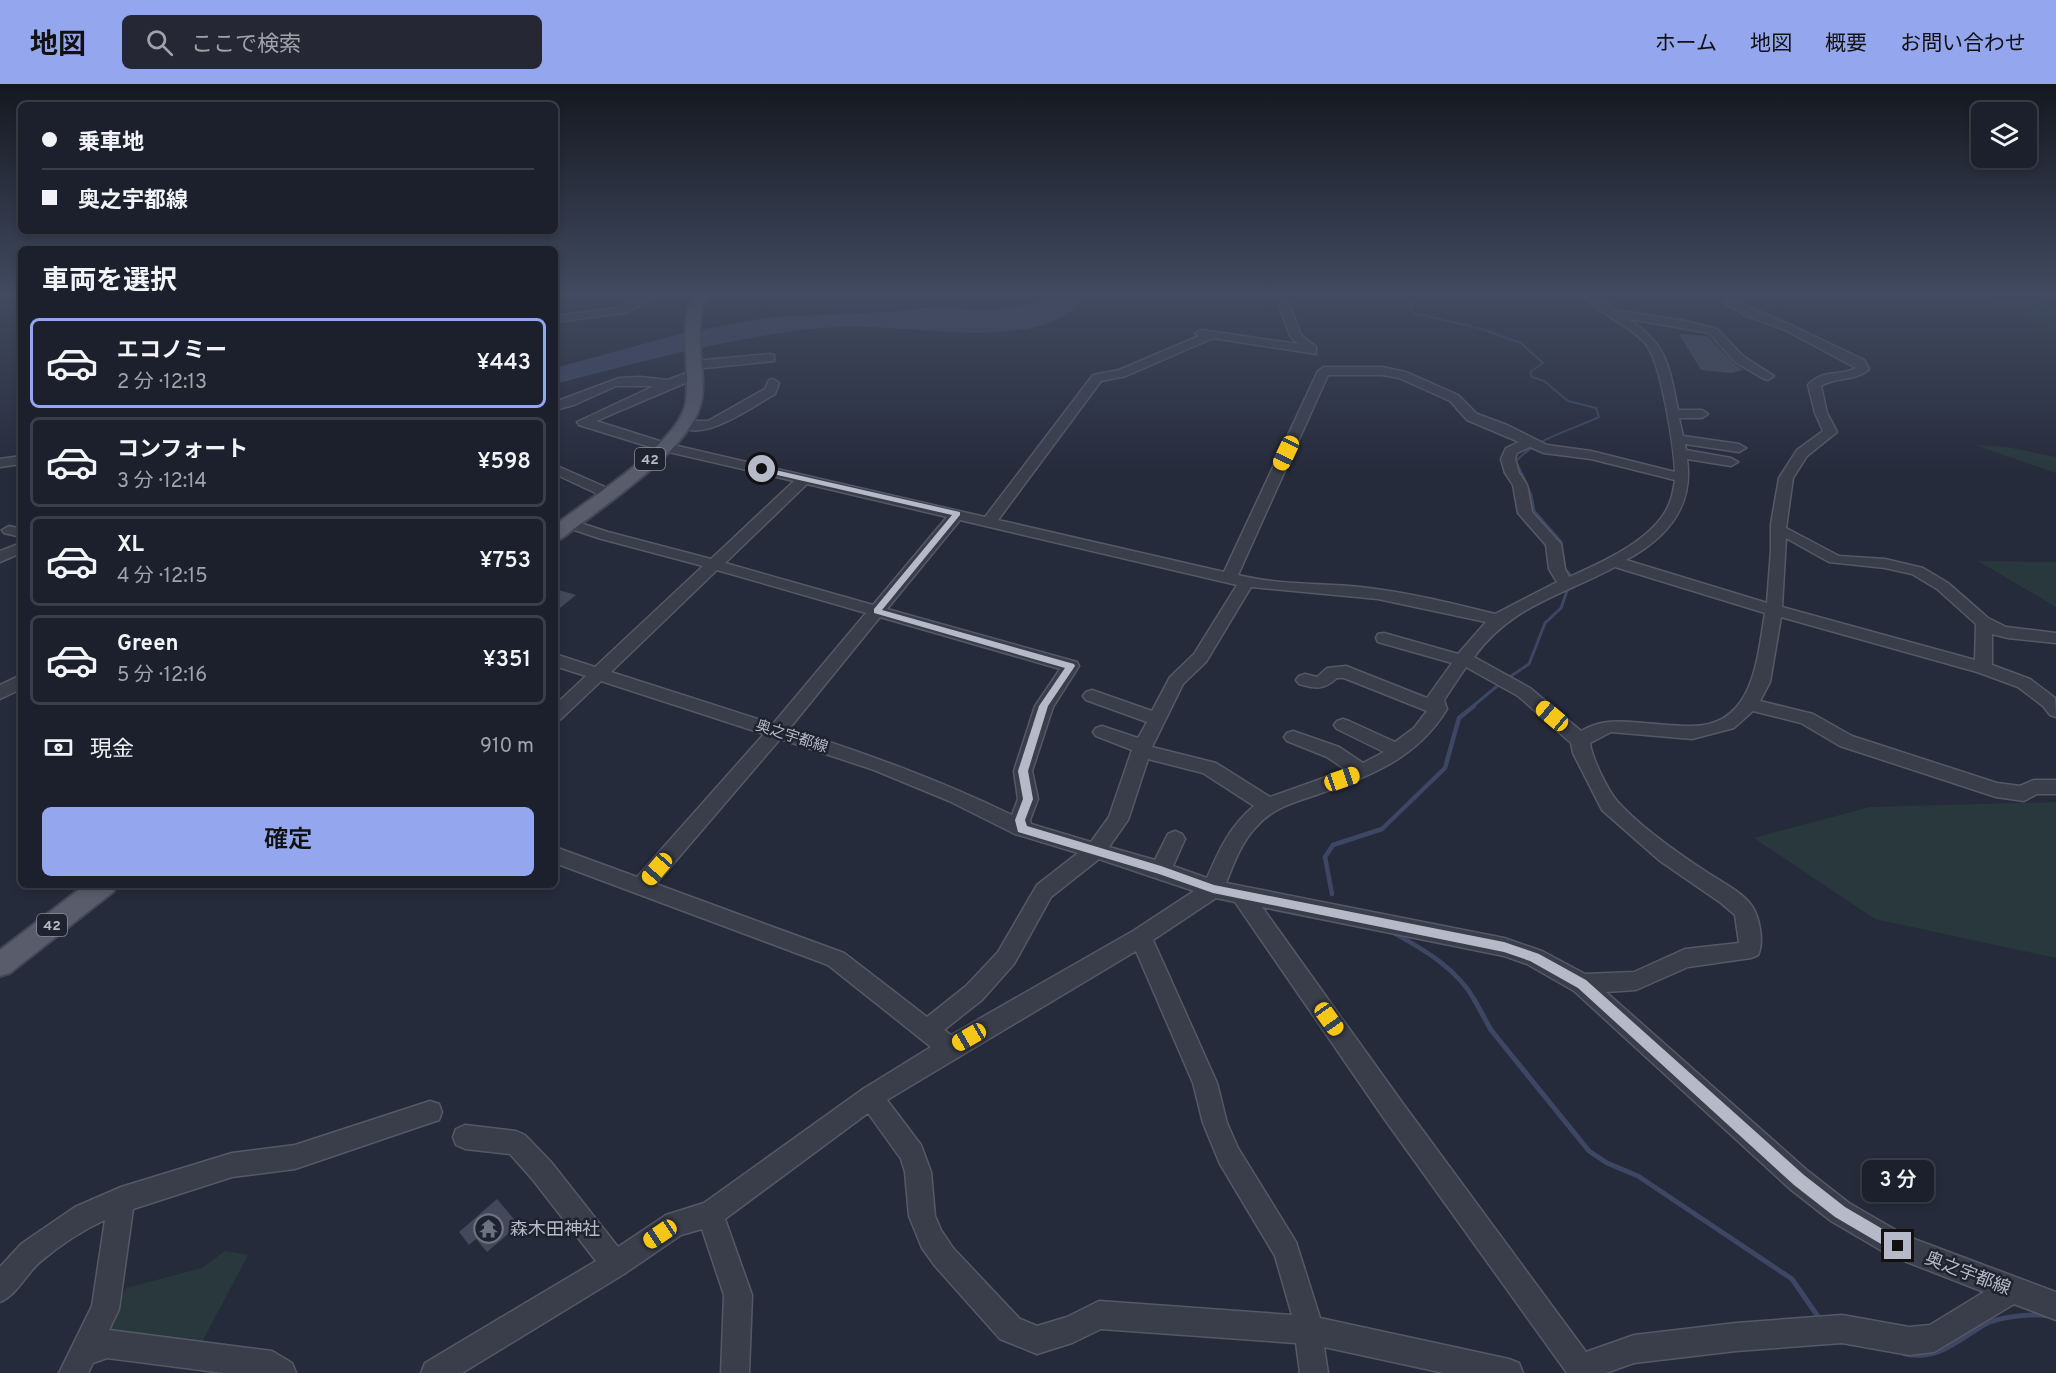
<!DOCTYPE html>
<html lang="ja">
<meta charset="utf-8">
<style>
:root{--surface:#1c202c;--page:#252834;--text:#f1f3f6;--muted:#a0a3a9;--line:#3a3e48;--accent:#94a6ed}
body{margin:0;font-family:Overpass,"Noto Sans JP",sans-serif;background:var(--page);color:var(--text);height:100vh;display:flex;flex-direction:column;font-size:22px;white-space:nowrap}
*{box-sizing:border-box;margin:0}
p{font-size:20px;color:var(--muted)}
.icon{flex:none;width:33px;height:33px;fill:none;stroke:currentColor;stroke-width:2;stroke-linecap:round;stroke-linejoin:round}
.map{position:relative;flex:1;overflow:hidden}
.drawer{position:absolute;left:18px;top:162px;width:540px;height:642px;display:flex;flex-direction:column;background:var(--surface);border-radius:9px;box-shadow:0 3px 9px #0003,0 0 0 2px var(--line)}
.drawer>*{flex:none}
.hud{position:absolute;left:18px;top:18px;width:540px;height:132px;border-radius:9px;box-shadow:0 3px 9px #0003,0 0 0 2px var(--line);display:grid;align-content:center;height:132px;padding:0 24px;background:var(--surface)}
.fabs{position:absolute;left:1971px;top:18px;display:grid;gap:12px}
.fabs a{display:grid;place-items:center;width:66px;height:66px;border-radius:9px;background:var(--surface);box-shadow:0 3px 9px #0003,0 0 0 2px var(--line);font-size:30px}
.end{position:absolute;width:27px;height:27px;margin:-14px;border:8px solid #b6b9c7;background:#111;box-shadow:0 0 0 3px #111}
.from{border-radius:50%}
.bubble{position:absolute;height:42px;border-radius:9px;background:var(--surface);box-shadow:0 3px 9px #0003,0 0 0 2px var(--line);font-size:20px;font-weight:600;line-height:42px;text-align:center}
.car{position:absolute;width:18px;height:36px;margin:-18px -9px;border-radius:8px;box-shadow:0 0 4px 2px #0007;background:linear-gradient(#f5c518 24%,#345 0 40%,#f5c518 0 76%,#345 0 86%,#f5c518 0)}
.hud b{display:flex;align-items:center;gap:21px;height:57px;font-size:22px}
.hud b+b{border-top:2px solid var(--line)}
.hud i{width:15px;height:15px;background:var(--text)}
ul{padding:0;list-style:none}
li{display:flex;align-items:center;gap:18px;height:90px;margin:0 12px 9px;padding:0 12px;border:3px solid var(--line);border-radius:9px}
li div{flex:1}
li b{display:block;font-size:22px}
li em{font-style:normal;font-weight:600}
li.active{border-color:var(--accent)}
li>.icon{width:54px;height:54px;stroke-width:1.5}
h2{padding:0 24px;font-size:27px;line-height:72px}
.pay{display:flex;align-items:center;gap:15px;height:66px;padding:0 24px;font-size:22px}
.pay p{margin-inline-start:auto}
.primary-button{display:flex;gap:12px;margin-top:auto;padding:12px 24px}
.primary-button a{flex:1;height:69px;border-radius:9px;background:var(--accent);color:#111;font-size:24px;font-weight:600;line-height:69px;text-align:center}
header{display:flex;align-items:center;gap:36px;box-sizing:border-box;height:84px;padding:0 30px;background:var(--accent);color:#111}
header strong{font-size:28px}
nav{display:flex;gap:33px;margin-inline-start:auto;font-size:21px}
.search{width:420px;height:54px;background:var(--page);display:flex;align-items:center;gap:15px;box-sizing:border-box;padding:0 21px;border-radius:9px;color:var(--muted);font-size:22px}
.map>svg:first-child{display:block}
</style>
<header>
<strong>地図</strong>
<div class="search"><svg class="icon" aria-label="search" viewBox="0 0 24 24"><circle cx="10" cy="10" r="6"/><path d="M15 15l6 6"/></svg>ここで検索</div>
<nav><a>ホーム</a><a>地図</a><a>概要</a><a>お問い合わせ</a></nav>
</header>
<div class="map">
<svg width="2056" height="1289" viewBox="0 0 2056 1289">
<rect width="100%" height="100%" fill="#262b3b"/>
<path fill="#29383d" d="M1958,209H2014L2056,223V247L1977,214Z
M1975,361L2006,363L2056,373V389Z
M1978,477L2056,478V523Z
M2056,718V874L1875,835L1754,754L1870,723Z
M225,1167L248,1171L202,1258L144,1249L104,1246L126,1204L202,1184Z"/>
<path fill="#3d4662" d="M1059,209H1091C1078,222 1064,234 1046,240C996,257 917,244 864,243C838,242 808,245 782,249C705,260 630,281 555,300V284L687,248L774,233L889,228L943,222L971,226H995L1055,216Z"/>
<g fill="none" stroke-linecap="round" stroke-linejoin="round">
<path stroke="#3d4662" stroke-width="2" d="M1412,209L1410,225L1413,229L1479,244L1521,259L1543,279L1530,288L1532,293L1544,297L1568,317L1596,324L1599,333C1570,347 1539,353 1516,377L1523,392"/>
<path stroke="#3d4662" stroke-width="3" d="M1522,390L1531,411L1534,427L1561,458L1565,485L1572,493
M1472,623L1502,598L1529,580L1545,539L1561,524L1567,507"/>
<path stroke="#3d4662" stroke-width="4.5" d="M1332,810L1325,773L1333,761L1382,745L1445,684L1459,634L1474,622
M1392,848C1423,865 1458,885 1475,917"/>
<path stroke="#3d4662" stroke-width="5" d="M1474,915L1491,946L1589,1067L1607,1079L1638,1092L1792,1195L1819,1234
M1905,1270C1938,1277 1957,1257 1982,1242C1997,1232 2040,1228 2056,1234"/>
</g>
<path fill="#43495a" d="M1679,250L1708,252L1733,279L1743,286L1731,289L1701,286Z
M555,505L576,511L555,528Z
M497,1115L519,1141L487,1168L476,1155L469,1161L459,1148Z"/>
<g fill="none" stroke-linecap="round" stroke-linejoin="round">
<defs>
<path id="minor" d="M651,209H664L625,229L555,238V232L618,224Z
M1588,209H1598V212L1615,226L1685,237L1717,245L1743,272L1774,292L1768,296L1764,295L1735,278L1709,249L1629,235C1668,262 1669,282 1678,326H1702L1708,330L1702,334H1679L1683,352L1739,360L1746,364L1739,368L1685,360L1686,366L1731,374L1738,378L1731,382L1687,375C1694,423 1667,454 1626,476L1767,519L1771,466V440L1779,394L1797,366L1823,347L1815,329L1808,301C1824,284 1839,293 1856,284L1785,246L1747,232L1726,220L1724,212L1725,210L1738,209L1735,213V217L1741,220L1793,242L1864,276L1869,285C1856,298 1836,292 1821,302L1827,329L1837,348L1807,372L1793,394L1786,444L1839,472L1885,475L1923,484L1948,499L1988,534L2006,543L2056,549V559L2008,554L1992,550V581L2030,595L2055,614L2056,633L2050,631L2043,622L2018,603L1977,588L1781,533L1770,598L1760,617L1813,630L1852,652L1997,699L2020,702L2034,696H2056V710H2037L2024,717L1996,713L1840,662L1801,639L1753,627L1734,644L1692,655L1611,648L1590,659C1592,674 1607,705 1617,717C1639,742 1679,770 1708,789C1722,798 1742,808 1752,822C1760,834 1764,859 1758,871L1751,874L1688,883L1636,906L1606,908L1808,1087L1849,1119L1906,1152L2056,1208V1236L2014,1220L1934,1268L1909,1271L1842,1259L1736,1267L1634,1279L1606,1289H1567L1383,1033L1235,818L1216,814L1153,856L1217,999L1227,1039L1238,1064L1296,1158L1320,1234L1509,1275L1519,1279L1523,1289H1444L1324,1263L1328,1289H1300L1296,1259L1101,1245L1072,1259L1037,1270L1000,1255L935,1182L922,1164L909,1132L905,1088L901,1075L868,1029L725,1135L752,1211L749,1289H721L724,1211L702,1145L681,1151L624,1190L462,1289H421L425,1279L596,1177L533,1096L510,1070L465,1065L456,1061L453,1053L456,1045L465,1041L516,1047L525,1051L551,1078L618,1163L666,1131L704,1119L863,1005L931,963L828,881L555,779V763L637,793L764,650L601,597L561,635L555,637V621L586,592L555,582V570L595,583L703,482L598,454L563,442L561,439L568,435L608,448L711,475L794,397L660,366L579,341L577,338L654,302H616L574,321L555,326V318L619,294L640,293L668,296L691,287H699V293L596,337L669,360L985,433L1093,291L1119,286L1199,252L1195,249L1201,246L1298,260L1290,252L1279,222L1285,219L1289,220L1301,251L1316,263V270L1213,254L1126,292L1101,297L998,436L1224,488L1318,287L1324,283H1382L1406,288L1458,311L1477,330L1507,341L1547,361L1591,367L1675,388C1674,363 1661,276 1645,259C1628,240 1602,232 1586,213ZM1328,291H1382L1399,294L1450,317L1467,336L1519,358L1506,364L1501,375L1505,389L1513,401L1518,429L1546,461L1549,485L1557,498L1495,530C1451,519 1406,508 1360,503C1320,499 1278,501 1238,491ZM1530,363L1544,369L1591,375L1675,396C1674,402 1673,409 1671,415C1660,453 1603,478 1569,493L1565,485L1561,460L1532,428L1527,401L1519,389L1515,375L1517,369ZM807,400L947,433L873,521L725,479ZM960,436L1237,501L1194,570L1170,593L1152,627L1092,606L1086,608L1083,612L1086,616L1147,638L1138,654L1102,642L1096,644L1093,648L1096,652L1132,666L1109,733L1091,758L1031,740L1030,736L1038,715L1032,687L1053,623L1079,582L1077,578L887,525ZM1786,454L1829,478L1885,484L1912,490L1937,505L1976,540L1975,576L1782,523ZM1615,483L1765,529C1757,576 1754,643 1690,642C1674,642 1659,640 1644,639C1620,637 1602,635 1581,647L1530,604L1474,573C1512,521 1561,512 1615,483ZM717,486L866,529L773,640L611,588ZM1251,503L1378,515L1486,538L1458,570L1384,549L1378,550L1376,554L1378,558L1452,579L1427,614L1346,582L1327,584L1317,593L1305,590L1299,592L1296,596L1299,600C1316,605 1324,606 1337,594H1344L1427,627L1414,644L1395,658L1349,637L1343,635L1337,637L1334,641L1337,645L1384,668L1363,679L1339,663L1293,647L1287,649L1284,653L1287,657L1327,673L1346,686L1270,713L1216,679L1152,663L1183,600L1206,578ZM880,533L1060,585L1035,622L1014,687L1018,715L1012,731C937,695 868,670 789,645ZM1466,583L1518,612L1571,659L1573,669L1602,726L1660,777L1721,819L1735,831L1739,859L1685,865L1634,888L1585,890L1542,867L1504,854L1226,799C1234,779 1241,759 1256,743C1271,725 1294,718 1316,711C1369,692 1416,676 1447,625L1444,616ZM780,655L874,686L949,717L1015,750L1078,769L1037,801L998,868L966,902L927,933L844,869L656,800ZM1148,675L1203,689L1254,722C1230,742 1219,766 1207,794L1173,782L1185,755L1182,750L1175,747L1168,750L1155,776L1109,763L1128,736ZM1099,775L1194,807L1133,847L951,951L944,946L982,916L1014,880L1051,813ZM1262,823L1504,872L1527,880L1574,907L1790,1105L1831,1137L1889,1171L1984,1208L1930,1241L1909,1243L1842,1231L1736,1239L1634,1251L1586,1268L1401,1017ZM1136,867L1193,999L1203,1039L1220,1080L1275,1172L1292,1231L1099,1217L1067,1233L1037,1242L1020,1235L953,1164L941,1146L935,1132L931,1088L921,1061L887,1016Z
M770,270L774,271V277L695,285L689,281L695,277Z
M773,295L779,299L775,310C755,321 701,361 679,341L686,337H708L765,305L769,296Z
M21,372V380L0,383V375Z
M555,381L612,406L614,409L612,412H602L555,390Z
M9,442L21,445V453L4,449L2,446Z
M21,459V469L0,478V467Z
M21,591V605L0,615V601Z
M430,1017L439,1020L442,1028L439,1036L430,1039L295,1085L232,1093L133,1125L119,1225L109,1246L272,1267L292,1279L296,1289H224L107,1274L93,1279L88,1289H59L92,1222L105,1136C83,1146 59,1162 40,1178C26,1190 18,1210 0,1218V1183L21,1160L75,1123L121,1103L232,1069L295,1061Z"/>
<path id="major" d="M695,209H709C690,242 706,277 702,313C697,363 600,424 562,454L555,456V441C588,416 666,366 682,330C687,321 687,309 687,299C688,267 679,238 695,209Z
M85,801H117L113,808L10,889L0,892V866Z"/>
</defs>
<use href="#minor" stroke="#555966" stroke-width="3"/>
<use href="#major" stroke="#434754" stroke-width="4"/>
<use href="#minor" fill="#3a3e4b" fill-rule="evenodd"/>
<use href="#major" fill="#585c6b" fill-rule="evenodd"/>
</g>
<linearGradient id="sky" x2="0" y2="1"><stop stop-color="#151820"/><stop offset="0.54" stop-color="#414a60"/><stop offset="1" stop-color="#414a60" stop-opacity="0"/></linearGradient>
<rect width="2056" height="389" fill="url(#sky)"/>
<path fill="#b6b9c7" d="M762,383L960,428V431L882,526L1074,580L1075,582L1048,622L1028,687L1033,715L1025,736L1027,742L1161,782L1214,801L1504,858L1539,870L1586,896L1804,1091L1845,1123L1903,1157L1906,1162L1903,1167L1898,1169L1893,1167L1835,1133L1794,1101L1578,904L1530,877L1504,868L1213,809L1159,790L1018,748L1015,736L1023,715L1018,687L1039,622L1065,584L874,529V525L952,431L760,387V384Z"/>
<defs>
<symbol id="temple-ring" viewBox="-11 -11 22 22"><circle r="9.5" fill="#1f2330" stroke="#6b7280" stroke-width="1.5"/><path d="M0-6L5-2H3V0L6.5 2.5H4V6H1.5V3h-3V6H-4V2.5H-6.5L-3 0V-2H-5Z" fill="#6b7280"/></symbol>
</defs>
<g fill-rule="evenodd">
<use href="#temple-ring" x="472" y="1128" width="33" height="33"/>
</g>
<g text-anchor="middle" stroke-width="5" stroke-linejoin="round" paint-order="stroke">
<g fill="#1f2330" stroke="#898c9a" stroke-width="1.5">
<rect x="635" y="364" width="30" height="22" rx="4.5"/>
<rect x="37" y="830" width="30" height="22" rx="4.5"/>
</g>
<g font-size="14" font-weight="bold" fill="#b6b9c7">
<text x="650" y="380">42</text>
<text x="52" y="846">42</text>
</g>
<g font-size="15" fill="#b6b9c7" stroke="#1f2330">
<text transform="translate(792 652) rotate(18)" y="5">奥之宇都線</text>
</g>
<g font-size="18" fill="#b6b9c7" stroke="#1f2330" text-anchor="start">
<text x="510" y="1151">森木田神社</text>
</g>
<g font-size="18" fill="#b6b9c7" stroke="#1f2330">
<text transform="translate(1968 1189) rotate(21)" y="6">奥之宇都線</text>
</g>
</g>
</svg>
<div class="fabs">
<a><svg class="icon" aria-label="layers" viewBox="0 0 24 24"><path d="M12 4l9 5-9 5-9-5zM3 14l9 5 9-5"/></svg></a>
</div>
<i class="end from" style="left:762px;top:385px"></i>
<i class="end" style="left:1898px;top:1162px"></i>
<div class="bubble" style="left:1862px;top:1076px;width:72px">3 分</div>
<i class="car" style="left:1286px;top:369px;rotate:205deg"></i>
<i class="car" style="left:1552px;top:632px;rotate:310deg"></i>
<i class="car" style="left:1342px;top:695px;rotate:71deg"></i>
<i class="car" style="left:657px;top:785px;rotate:221deg"></i>
<i class="car" style="left:1329px;top:935px;rotate:145deg"></i>
<i class="car" style="left:969px;top:953px;rotate:240deg"></i>
<i class="car" style="left:660px;top:1150px;rotate:236deg"></i>
<div class="hud">
<b><i class="from"></i>乗車地</b>
<b><i></i>奥之宇都線</b>
</div>
<section class="drawer">
<h2>車両を選択</h2>
<ul>
<li class="active"><svg class="icon" aria-label="car" viewBox="0 0 24 24"><path d="M5 17H2v-5l4-1 3-4h7l3 4 3 1v5h-3M9 17h6M6 11h13"/><circle cx="7" cy="17" r="2"/><circle cx="17" cy="17" r="2"/></svg><div><b>エコノミー</b><p>2 分 · 12:13</p></div><em>¥443</em></li>
<li><svg class="icon" aria-label="car" viewBox="0 0 24 24"><path d="M5 17H2v-5l4-1 3-4h7l3 4 3 1v5h-3M9 17h6M6 11h13"/><circle cx="7" cy="17" r="2"/><circle cx="17" cy="17" r="2"/></svg><div><b>コンフォート</b><p>3 分 · 12:14</p></div><em>¥598</em></li>
<li><svg class="icon" aria-label="car" viewBox="0 0 24 24"><path d="M5 17H2v-5l4-1 3-4h7l3 4 3 1v5h-3M9 17h6M6 11h13"/><circle cx="7" cy="17" r="2"/><circle cx="17" cy="17" r="2"/></svg><div><b>XL</b><p>4 分 · 12:15</p></div><em>¥753</em></li>
<li><svg class="icon" aria-label="car" viewBox="0 0 24 24"><path d="M5 17H2v-5l4-1 3-4h7l3 4 3 1v5h-3M9 17h6M6 11h13"/><circle cx="7" cy="17" r="2"/><circle cx="17" cy="17" r="2"/></svg><div><b>Green</b><p>5 分 · 12:16</p></div><em>¥351</em></li>
</ul>
<div class="pay"><svg class="icon" aria-label="cash" viewBox="0 0 24 24"><path d="M3 7h18v10H3z"/><circle cx="12" cy="12" r="2"/></svg>現金<p>910 m</p></div>
<div class="primary-button"><a>確定</a></div>
</section>
</div>
